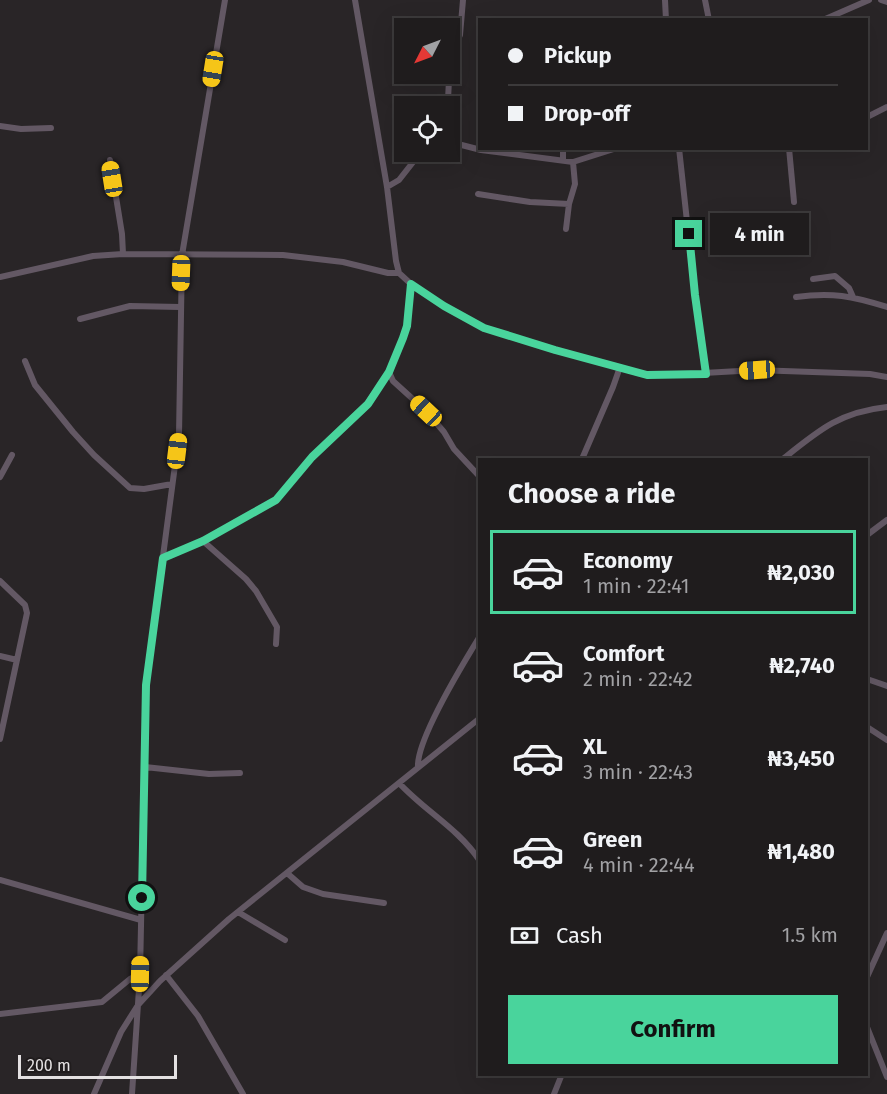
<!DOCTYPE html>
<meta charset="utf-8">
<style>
:root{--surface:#1f1c1d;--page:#272526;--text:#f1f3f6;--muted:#a1a1a4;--line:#3c3a3b;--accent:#49d49c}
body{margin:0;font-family:"Fira Sans",sans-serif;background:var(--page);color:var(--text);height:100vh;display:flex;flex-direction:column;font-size:22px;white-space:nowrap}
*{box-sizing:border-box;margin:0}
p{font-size:20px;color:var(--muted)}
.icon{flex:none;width:33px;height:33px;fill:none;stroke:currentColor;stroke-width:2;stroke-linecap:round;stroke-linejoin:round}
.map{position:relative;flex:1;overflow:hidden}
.side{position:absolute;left:478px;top:458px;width:390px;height:618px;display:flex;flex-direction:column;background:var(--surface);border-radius:0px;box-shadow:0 6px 24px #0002,0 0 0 2px var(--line)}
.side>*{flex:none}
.top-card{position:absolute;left:478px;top:18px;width:390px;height:132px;border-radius:0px;box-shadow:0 6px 24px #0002,0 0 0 2px var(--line);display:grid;align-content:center;height:132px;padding:0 30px;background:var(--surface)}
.needle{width:39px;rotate:228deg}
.fabs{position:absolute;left:394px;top:18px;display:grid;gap:12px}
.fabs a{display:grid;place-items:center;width:66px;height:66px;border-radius:0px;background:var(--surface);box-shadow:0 6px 24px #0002,0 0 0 2px var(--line);font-size:30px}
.scale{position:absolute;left:18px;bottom:15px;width:159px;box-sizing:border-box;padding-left:6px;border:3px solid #e4e1e2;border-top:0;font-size:16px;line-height:21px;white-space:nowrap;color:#e4e1e2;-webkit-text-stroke:4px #201c1d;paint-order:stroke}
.end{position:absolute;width:27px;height:27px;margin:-14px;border:8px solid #49d49c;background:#111;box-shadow:0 0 0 3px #111}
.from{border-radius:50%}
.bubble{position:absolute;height:42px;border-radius:0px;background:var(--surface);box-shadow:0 6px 24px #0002,0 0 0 2px var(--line);font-size:20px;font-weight:700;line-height:42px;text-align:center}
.car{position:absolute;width:18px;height:36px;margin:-18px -9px;border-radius:8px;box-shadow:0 0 4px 2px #0007;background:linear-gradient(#f5c518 24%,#345 0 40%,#f5c518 0 76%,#345 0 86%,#f5c518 0)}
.top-card b{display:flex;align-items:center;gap:21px;height:57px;font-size:22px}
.top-card b+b{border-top:2px solid var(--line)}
.top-card i{width:15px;height:15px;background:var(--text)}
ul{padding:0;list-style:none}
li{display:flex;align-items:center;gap:18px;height:84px;margin:0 12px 9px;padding:0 18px;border:3px solid transparent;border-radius:0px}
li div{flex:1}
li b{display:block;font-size:22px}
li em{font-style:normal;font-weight:700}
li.selected{border-color:var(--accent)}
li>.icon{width:54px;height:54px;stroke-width:1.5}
h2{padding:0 30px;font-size:27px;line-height:72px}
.pay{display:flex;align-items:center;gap:15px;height:66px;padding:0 30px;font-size:22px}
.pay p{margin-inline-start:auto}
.button{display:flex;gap:12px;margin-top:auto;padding:12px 30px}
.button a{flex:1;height:69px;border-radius:0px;background:var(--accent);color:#111;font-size:24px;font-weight:700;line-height:69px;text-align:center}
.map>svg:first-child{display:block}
</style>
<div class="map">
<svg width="887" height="1094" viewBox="0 0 887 1094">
<rect width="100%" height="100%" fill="#292527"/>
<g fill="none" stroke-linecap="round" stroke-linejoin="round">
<path stroke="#635864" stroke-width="6" d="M355,0L387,187L396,261L399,273L411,284L444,306L484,328L555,350L647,375H668L757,370L870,374L887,377
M665,0L666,20
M705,0L709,20
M881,0L887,2
M823,20L869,0
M450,56L460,35L463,0
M446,106L448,100L450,59
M867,117L887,107
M0,126L21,129L51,128
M450,142L481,150L573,162L617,148
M679,148L695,295L706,374
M789,148L794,202
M110,160L122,234L123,254
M563,160V148
M387,187L399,180L421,152
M478,194L530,202L569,204
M566,229L569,204L575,184L573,162
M0,277L93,256L123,254L283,255L343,262L388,273H399
M813,279L835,276L849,288L853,297
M796,297C832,292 852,296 887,307
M80,319L130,306L180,307
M25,361L35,385L73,432L94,455L130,488L144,489L172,484
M389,372L393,381L426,411L444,432L454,449L480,477
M582,459L613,387L620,367
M783,459C819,430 840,412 887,407
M0,477L12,455
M867,535L887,520
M203,541L246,579L256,591L277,627L276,644
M163,558L203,541L276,500L312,457L367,404L389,372L403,338L407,326L411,284
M0,581L25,605L27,613L0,739
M0,656L17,660
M867,679L887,686
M867,727L887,740
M145,767L209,774L240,773
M418,767C416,740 464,662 480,636
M399,783C426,812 458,828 480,861
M287,873L303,887L323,894L384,903
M0,880L141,920
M238,912L285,940
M166,975L198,1016L243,1094
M867,977L887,933
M0,1014L102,1002L130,979L140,974
M867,1027L887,1077
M94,1094L121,1032L138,1005L160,981L229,919L480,718
M132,1094L140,974L146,685L179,435L182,255L225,0
M554,1094L562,1074"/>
</g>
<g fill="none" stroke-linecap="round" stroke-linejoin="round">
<path stroke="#49d49c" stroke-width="8" d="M142,898L146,685L163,558L203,541L276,500L312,457L368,404L389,372L403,338L407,326L411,284L444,306L484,328L555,350L647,375L706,374L695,295L689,234"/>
</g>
</svg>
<div class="fabs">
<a><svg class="needle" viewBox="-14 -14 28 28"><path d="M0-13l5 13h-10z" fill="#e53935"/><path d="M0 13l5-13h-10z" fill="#a1a1a4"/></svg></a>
<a><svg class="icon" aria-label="locate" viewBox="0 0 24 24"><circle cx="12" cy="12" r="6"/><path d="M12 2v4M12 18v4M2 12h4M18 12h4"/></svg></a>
</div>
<div class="scale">200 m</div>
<i class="end from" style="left:142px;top:898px"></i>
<i class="end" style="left:689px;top:234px"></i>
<div class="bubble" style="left:710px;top:213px;width:99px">4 min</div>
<i class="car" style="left:213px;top:69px;rotate:189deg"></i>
<i class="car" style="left:112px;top:179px;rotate:351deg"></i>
<i class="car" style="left:181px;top:273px;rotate:182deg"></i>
<i class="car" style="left:757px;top:370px;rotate:266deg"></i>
<i class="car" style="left:426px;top:411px;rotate:313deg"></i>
<i class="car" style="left:177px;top:451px;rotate:7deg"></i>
<i class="car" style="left:140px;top:974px;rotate:1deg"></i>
<div class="top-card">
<b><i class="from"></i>Pickup</b>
<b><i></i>Drop-off</b>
</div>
<section class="side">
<h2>Choose a ride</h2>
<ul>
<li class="selected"><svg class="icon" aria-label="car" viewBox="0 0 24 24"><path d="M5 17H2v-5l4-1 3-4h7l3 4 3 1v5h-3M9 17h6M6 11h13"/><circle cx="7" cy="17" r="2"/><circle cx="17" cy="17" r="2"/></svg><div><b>Economy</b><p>1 min · 22:41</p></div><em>₦2,030</em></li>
<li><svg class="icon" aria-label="car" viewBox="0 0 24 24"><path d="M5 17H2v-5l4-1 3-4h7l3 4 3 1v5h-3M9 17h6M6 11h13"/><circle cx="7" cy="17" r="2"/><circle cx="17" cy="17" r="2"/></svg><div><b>Comfort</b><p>2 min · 22:42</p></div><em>₦2,740</em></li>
<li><svg class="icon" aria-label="car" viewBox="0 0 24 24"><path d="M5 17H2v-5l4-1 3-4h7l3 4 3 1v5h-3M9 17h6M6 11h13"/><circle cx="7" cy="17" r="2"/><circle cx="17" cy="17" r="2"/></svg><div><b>XL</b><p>3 min · 22:43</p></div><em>₦3,450</em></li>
<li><svg class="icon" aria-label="car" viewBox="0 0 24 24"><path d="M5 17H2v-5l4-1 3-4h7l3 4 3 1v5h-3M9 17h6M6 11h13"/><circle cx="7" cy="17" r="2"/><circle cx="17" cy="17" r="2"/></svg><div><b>Green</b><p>4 min · 22:44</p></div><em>₦1,480</em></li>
</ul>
<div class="pay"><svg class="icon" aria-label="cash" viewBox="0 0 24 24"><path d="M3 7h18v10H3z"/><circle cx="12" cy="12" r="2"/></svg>Cash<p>1.5 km</p></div>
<div class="button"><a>Confirm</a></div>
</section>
</div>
